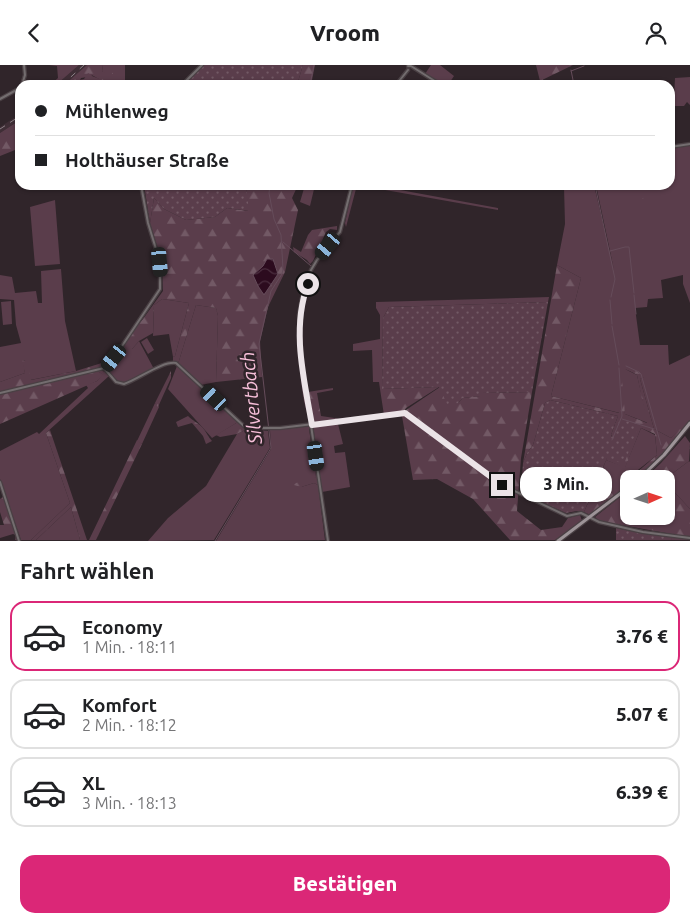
<!DOCTYPE html>
<html lang="de">
<meta charset="utf-8">
<style>
:root{--surface:#fff;--page:#f6f6f6;--text:#202124;--muted:#757577;--line:#e0e0e0;--accent:#db2777}
body{margin:0;font-family:Ubuntu,sans-serif;background:var(--page);color:var(--text);height:100vh;display:flex;flex-direction:column;font-size:19px;white-space:nowrap}
*{box-sizing:border-box;margin:0}
p{font-size:16px;color:var(--muted)}
.icon{flex:none;width:28px;height:28px;fill:none;stroke:currentColor;stroke-width:2;stroke-linecap:round;stroke-linejoin:round}
.map{position:relative;height:476px;overflow:hidden}
.panel{display:flex;flex-direction:column;background:var(--surface);flex:1}
.panel>*{flex:none}
.top-card{position:absolute;left:15px;top:15px;width:660px;height:110px;border-radius:15px;box-shadow:0 1px 4px #0004;display:grid;align-content:center;height:110px;padding:0 20px;background:var(--surface)}
.needle{width:32px;rotate:87deg}
.tools{position:absolute;left:620px;top:405px;display:grid;gap:10px}
.tools a{display:grid;place-items:center;width:55px;height:55px;border-radius:10px;background:var(--surface);box-shadow:0 1px 4px #0004;font-size:25px}
.end{position:absolute;width:22px;height:22px;margin:-11px;border:6px solid #ebe3e7;background:#111;box-shadow:0 0 0 2px #111}
.from{border-radius:50%}
.bubble{position:absolute;height:35px;border-radius:15px;background:var(--surface);box-shadow:0 1px 4px #0004;font-size:16px;font-weight:800;line-height:35px;text-align:center}
.car{position:absolute;width:15px;height:30px;margin:-15px -8px;border-radius:6px;box-shadow:0 0 4px 1px #0007;background:linear-gradient(#222 24%,#8ab4d8 0 40%,#222 0 76%,#8ab4d8 0 86%,#222 0)}
.top-card b{display:flex;align-items:center;gap:18px;height:48px;font-size:19px}
.top-card b+b{border-top:1px solid var(--line)}
.top-card i{width:12px;height:12px;background:var(--text)}
ul{padding:0;list-style:none}
li{display:flex;align-items:center;gap:15px;height:70px;margin:0 10px 8px;padding:0 10px;border:2px solid var(--line);border-radius:15px}
li div{flex:1}
li b{display:block;font-size:19px}
li em{font-style:normal;font-weight:800}
li.on{border-color:var(--accent)}
li>.icon{width:45px;height:45px;stroke-width:1.5}
h2{padding:0 20px;font-size:22px;line-height:60px}
.primary-button{display:flex;gap:10px;margin-top:auto;padding:10px 20px}
.primary-button a{flex:1;height:58px;border-radius:15px;background:var(--accent);color:#fff;font-size:20px;font-weight:800;line-height:58px;text-align:center}
header{display:flex;justify-content:space-between;align-items:center;height:65px;padding:0 20px;background:var(--surface);font-size:22px;font-weight:800}
.map>svg:first-child{display:block}
</style>
<header><svg class="icon" aria-label="back" viewBox="0 0 24 24"><path d="M15 5l-7 7 7 7"/></svg>Vroom<svg class="icon" aria-label="person" viewBox="0 0 24 24"><circle cx="12" cy="8" r="4"/><path d="M4 21q1-7 8-7t8 7"/></svg></header>
<div class="map">
<svg width="690" height="476" viewBox="0 0 690 476">
<defs>
<pattern id="forest-firs" width="22" height="20" patternUnits="userSpaceOnUse" patternTransform="scale(1.25)"><rect width="22" height="20" fill="#5a3d4b"/><path d="M5 1l3.5 6h-7zM16 11l3.5 6h-7z" fill="#725965"/></pattern>
<pattern id="park-dots" width="8" height="8" patternUnits="userSpaceOnUse" patternTransform="scale(1.25)"><rect width="8" height="8" fill="#5a3d4b"/><path d="M2 2h.1M6 6h.1" fill="none" stroke="#725965" stroke-width="1.8" stroke-linecap="round"/></pattern>
<pattern id="water-waves" width="16" height="10" patternUnits="userSpaceOnUse" patternTransform="scale(1.25)"><rect width="16" height="10" fill="#2c0b1e"/><path d="M0 5q4-4 8 0t8 0" fill="none" stroke="#4b2e3f"/></pattern>
</defs>
<rect width="100%" height="100%" fill="#30252a"/>
<path fill="#3f2e36" d="M79,0H87L64,20H56Z
M20,49V55L0,68V62Z"/>
<path fill="#5a3d4b" d="M49,0H79L56,20H50L58,13L57,1Z
M103,0H125V20H108L113,19L112,15L102,6Z
M431,0H440L454,11L450,17L449,16L446,20H442L425,9Z
M88,8H91L92,11L100,14L98,20L90,15L79,20H72L78,19L79,15L84,14Z
M690,12V40L687,37L684,41H675L674,33L675,13Z
M690,79V238L683,219V210L661,215L663,233L648,234L647,242L635,243L640,280H668L669,300L690,290V355L671,373L654,364L640,314L644,312L625,304L637,310L648,358L625,349L619,315L620,348L551,331L581,213L557,200L565,159L564,122L567,120H594L614,205L596,120H670V82Z
M305,120H315L310,141L300,137Z
M353,120H373L498,143V145L357,120L346,162L345,158Z
M55,135L60,199L35,201L30,142Z
M61,204L65,256L76,306L30,315L25,295L23,296L25,308L0,317V282L21,278L16,260L14,235L0,234V210L12,212L15,228L36,226L38,238H42L41,206Z
M549,232L548,237L389,242L383,253L382,324H380L379,317H373L372,285L353,286V279L380,274V250L376,243V237Z
M162,234L189,238L175,291L173,292L169,269L153,271L154,240Z
M11,236L12,259L3,260L1,237Z
M196,240L216,243L218,251L216,317L201,320L178,299Z
M147,273L154,285L148,289L141,277Z
M139,276L154,304L124,318L119,317L108,308L123,284H132Z
M177,301L180,304L238,357L212,373L168,324Z
M99,304L105,307L109,311L46,368L70,438L31,475H21L0,414V386L37,367L39,369L88,323L86,320L97,316L103,310L99,307Z
M155,338L159,342L142,379L137,376Z
M336,357L338,359L343,379L334,381L335,388L345,387L350,422L322,427L313,360Z
M310,361L312,363L309,364L312,384H314L315,393H313L316,412L301,422L314,418L318,420L325,475L216,476L271,384L270,365Z
M641,363L655,370L657,390L629,412L626,422L614,432L593,437L603,412L600,411L606,395L625,402Z
M247,364L268,366L270,383L214,475L148,476L168,453L206,421L237,369Z
M689,396L690,397V444L666,418V414H665Z
M71,442L80,475H36Z"/>
<path fill="url(#forest-firs)" d="M87,0H103L102,6L106,8L108,6L113,8V19L98,20L99,14L88,8L87,12L81,13L78,19L64,20Z
M303,0H315L311,20H297Z
M536,0H573L540,16Z
M20,55V83L0,91V68Z
M246,120H298L292,133L298,145L285,207L268,242L260,276L262,312L216,317L218,251L216,243L196,240L178,299L173,297V292L175,291L189,238L162,234L154,240L153,268L139,276L132,284H123L108,308L104,303L98,304L99,307L104,310L97,316L0,359V329L95,304L0,327V317L25,308L22,296L26,295L31,315L76,306L105,297L143,254L163,226L162,197L150,158L154,133L164,144L186,155L215,152L227,143L248,146Z
M651,120H657L645,139L641,136Z
M337,161V165L330,164L326,167L313,196L310,199L307,195L294,187L293,182L301,187L308,170L312,165Z
M557,200L581,213L551,331L619,348V314H622L625,349L647,358L637,310L625,303L627,300L645,312L640,314L654,364L671,373L685,358H688L669,383L637,414H629L657,390L655,369L641,363L625,403L606,395L613,372L611,370L618,351L550,335L545,338L533,380L527,388L523,398Z
M299,264L301,304L309,351C300,335 300,288 297,267Z
M171,306V313L158,342L155,338Z
M439,322L406,343L403,348L384,350L380,324Z
M440,322L458,338L463,333L480,331L481,328L532,327L521,393L517,446L541,465L562,462L568,453L580,450L582,456L555,475H510L473,434L437,414L413,415L402,351L406,345Z
M333,323V325L317,328L321,351L341,354L334,356L313,359L308,327Z
M188,351C193,356 198,358 202,362C206,366 208,372 212,376L206,379L203,371L192,358L178,362L176,357Z
M238,357L247,364L237,369L220,372L216,370Z
M50,365L87,475H80L71,442L36,475H31L70,438L46,368Z
M685,371L690,378L689,396L665,414H644L661,398Z
M137,375L142,379L96,475H89Z
M313,393H315L323,444L321,443L318,420L314,418L301,422L294,420L296,418L316,412Z
M600,411L604,412L594,437L612,428L614,432L590,450L584,447Z
M666,418L690,444V475H671L672,469L599,456L595,452L629,425V451H666Z
M4,431L18,475H15L16,470L13,469L0,473V460H4L0,447V434Z"/>
<path fill="url(#park-dots)" d="M202,0H303L297,20H182Z
M144,120H246L249,146L227,143L215,152L186,155L164,144L154,133L150,158Z
M548,237L532,327L481,328V331L463,333L458,338L448,341L439,322L382,324L383,253L389,242Z
M550,335L618,351L611,370L612,372L620,354L639,360L624,399L607,393L584,447L577,446L566,448L521,428L523,398L527,388L533,380L545,338Z
M616,463L645,469L672,472L671,475H616Z"/>
<path fill="url(#water-waves)" stroke="#654c5a" d="M267,194H273L278,209L264,230L258,221L253,210L263,201Z"/>
<g fill="none" stroke-linecap="round" stroke-linejoin="round">
<path stroke="#654c5a" stroke-width="1" d="M570,0V1
M571,5L574,20
M571,6L584,1
M310,20L314,0
M595,120L615,214L611,232
M283,177L311,201
M610,186L625,182H629L634,228
M634,230L636,249
M610,235L612,259
M612,261L619,300
M626,301L639,307L641,309L661,380
M622,354L654,364
M612,375L622,351L619,303
M215,476L271,383L259,279L271,226L282,209L283,204L281,170L274,154L269,128L270,120"/>
<defs>
<path id="street" d="M408,1H411L441,20
M22,20L25,10L24,0
M182,20L202,0
M396,20L408,5
M0,34L20,23
M670,82L690,79
M561,120H565
M104,303L116,317L124,319C139,314 162,296 176,298L246,363H280L405,348L502,420L567,451L581,448L599,457L643,467L690,473
M0,328L104,303L114,293L160,224V197L148,158L141,120
M0,417L19,476
M328,476L302,299L299,250L302,233L311,205L317,195L340,167L352,120"/>
<path id="secondary" d="M639,414L664,390L690,358
M558,476L629,422"/>
</defs>
<use href="#street" stroke="#4a4044" stroke-width="4.5"/>
<use href="#secondary" stroke="#4a4044" stroke-width="5.5"/>
<use href="#street" stroke="#736d6f" stroke-width="2"/>
<use href="#secondary" stroke="#9d9498" stroke-width="3"/>
<path stroke="#8b8186" stroke-width="1" stroke-dasharray="6 6" stroke-linecap="butt" d="M62,20L84,0
M0,64L20,51"/>
</g>
<g fill="none" stroke-linecap="round" stroke-linejoin="round">
<path stroke="#ebe3e7" stroke-width="6" d="M308,219C291,264 304,314 312,360L405,348L502,420"/>
</g>
<g text-anchor="middle" stroke-width="5" stroke-linejoin="round" paint-order="stroke">
<g font-size="19" font-style="italic" fill="#f8c0da" stroke="#30252a">
<text transform="translate(251 333) rotate(-95)" y="7">Silvertbach</text>
</g>
</g>
</svg>
<div class="tools">
<a><svg class="needle" viewBox="-14 -14 28 28"><path d="M0-13l5 13h-10z" fill="#e53935"/><path d="M0 13l5-13h-10z" fill="#757577"/></svg></a>
</div>
<i class="end from" style="left:308px;top:219px"></i>
<i class="end" style="left:502px;top:420px"></i>
<div class="bubble" style="left:520px;top:402px;width:92px">3 Min.</div>
<i class="car" style="left:328px;top:181px;rotate:220deg"></i>
<i class="car" style="left:160px;top:197px;rotate:175deg"></i>
<i class="car" style="left:114px;top:293px;rotate:219deg"></i>
<i class="car" style="left:214px;top:333px;rotate:313deg"></i>
<i class="car" style="left:316px;top:391px;rotate:172deg"></i>
<div class="top-card">
<b><i class="from"></i>Mühlenweg</b>
<b><i></i>Holthäuser Straße</b>
</div>
</div>
<section class="panel">
<h2>Fahrt wählen</h2>
<ul>
<li class="on"><svg class="icon" aria-label="car" viewBox="0 0 24 24"><path d="M5 17H2v-5l4-1 3-4h7l3 4 3 1v5h-3M9 17h6M6 11h13"/><circle cx="7" cy="17" r="2"/><circle cx="17" cy="17" r="2"/></svg><div><b>Economy</b><p>1 Min. · 18:11</p></div><em>3.76 €</em></li>
<li><svg class="icon" aria-label="car" viewBox="0 0 24 24"><path d="M5 17H2v-5l4-1 3-4h7l3 4 3 1v5h-3M9 17h6M6 11h13"/><circle cx="7" cy="17" r="2"/><circle cx="17" cy="17" r="2"/></svg><div><b>Komfort</b><p>2 Min. · 18:12</p></div><em>5.07 €</em></li>
<li><svg class="icon" aria-label="car" viewBox="0 0 24 24"><path d="M5 17H2v-5l4-1 3-4h7l3 4 3 1v5h-3M9 17h6M6 11h13"/><circle cx="7" cy="17" r="2"/><circle cx="17" cy="17" r="2"/></svg><div><b>XL</b><p>3 Min. · 18:13</p></div><em>6.39 €</em></li>
</ul>
<div class="primary-button"><a>Bestätigen</a></div>
</section>
